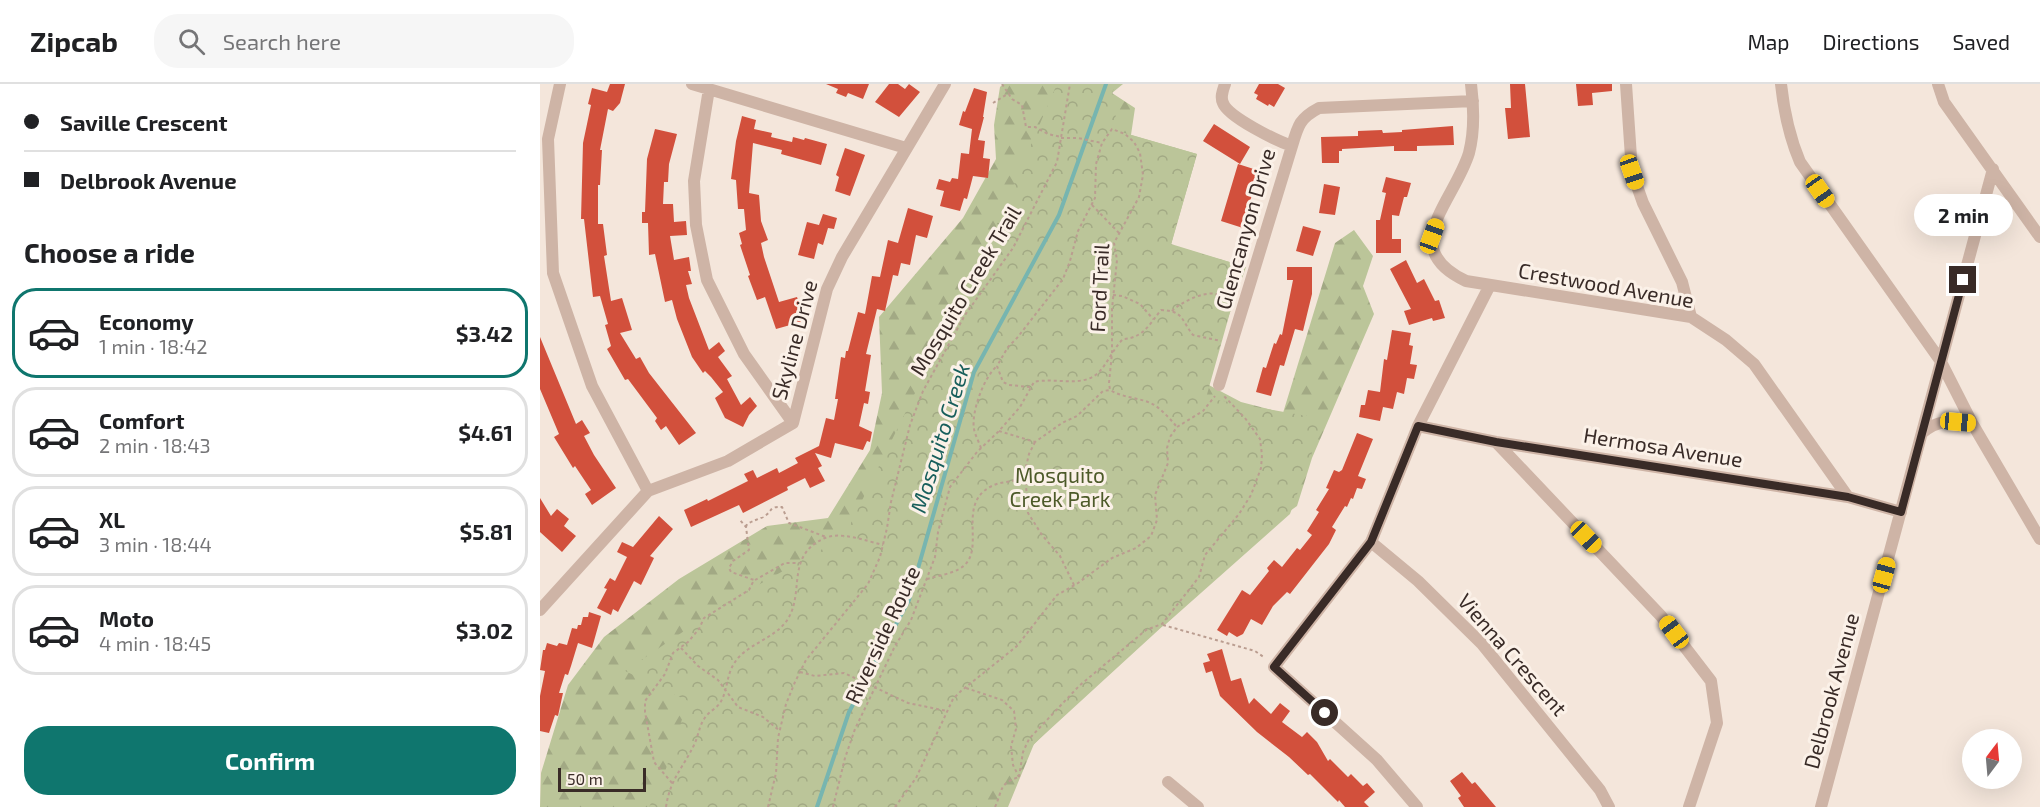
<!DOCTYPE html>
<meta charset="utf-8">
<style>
:root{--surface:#fff;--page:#f6f6f6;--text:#202124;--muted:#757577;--line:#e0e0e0;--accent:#0f766e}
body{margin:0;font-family:"Exo 2",sans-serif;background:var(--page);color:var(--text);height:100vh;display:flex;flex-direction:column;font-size:22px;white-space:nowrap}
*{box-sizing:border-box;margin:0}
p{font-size:20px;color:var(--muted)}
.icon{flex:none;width:33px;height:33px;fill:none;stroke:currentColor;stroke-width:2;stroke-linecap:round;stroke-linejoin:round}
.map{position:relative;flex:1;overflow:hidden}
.side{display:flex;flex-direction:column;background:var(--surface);width:540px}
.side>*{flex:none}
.hud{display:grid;align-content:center;height:132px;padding:0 24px;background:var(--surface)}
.needle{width:39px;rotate:16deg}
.tools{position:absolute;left:1422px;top:645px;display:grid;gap:12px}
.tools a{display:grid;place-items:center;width:60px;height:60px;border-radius:50%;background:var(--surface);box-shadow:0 6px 24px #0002;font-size:30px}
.scale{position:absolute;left:18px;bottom:15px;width:88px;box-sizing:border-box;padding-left:6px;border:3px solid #392b27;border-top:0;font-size:16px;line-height:21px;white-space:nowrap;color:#392b27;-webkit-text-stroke:4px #fbf1e8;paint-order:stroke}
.end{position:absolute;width:27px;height:27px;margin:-14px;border:8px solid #392b27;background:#fff;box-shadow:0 0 0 3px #fff}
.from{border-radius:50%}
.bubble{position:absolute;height:42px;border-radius:21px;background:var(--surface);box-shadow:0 6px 24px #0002;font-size:20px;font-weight:700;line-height:42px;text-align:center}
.car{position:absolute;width:18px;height:36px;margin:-18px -9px;border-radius:8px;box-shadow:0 0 4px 2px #0007;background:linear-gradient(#f5c518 24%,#345 0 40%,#f5c518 0 76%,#345 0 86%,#f5c518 0)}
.hud b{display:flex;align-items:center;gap:21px;height:57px;font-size:22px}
.hud b+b{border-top:2px solid var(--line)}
.hud i{width:15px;height:15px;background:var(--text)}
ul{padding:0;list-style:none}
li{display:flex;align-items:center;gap:18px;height:90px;margin:0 12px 9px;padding:0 12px;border:3px solid var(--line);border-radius:24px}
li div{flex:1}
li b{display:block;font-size:22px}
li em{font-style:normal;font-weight:700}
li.on{border-color:var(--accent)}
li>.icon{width:54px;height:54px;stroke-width:1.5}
h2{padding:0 24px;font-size:27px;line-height:72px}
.action{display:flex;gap:12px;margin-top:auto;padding:12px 24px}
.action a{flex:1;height:69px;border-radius:24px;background:var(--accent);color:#fff;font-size:24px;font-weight:700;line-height:69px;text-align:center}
header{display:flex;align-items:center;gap:36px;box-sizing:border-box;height:84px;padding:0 30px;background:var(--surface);border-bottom:2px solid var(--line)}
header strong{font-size:28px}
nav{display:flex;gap:33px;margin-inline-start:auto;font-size:21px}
.search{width:420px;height:54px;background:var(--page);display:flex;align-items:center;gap:15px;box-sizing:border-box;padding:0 21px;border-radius:24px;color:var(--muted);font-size:22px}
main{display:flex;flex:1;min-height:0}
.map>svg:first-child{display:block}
</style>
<header>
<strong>Zipcab</strong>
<div class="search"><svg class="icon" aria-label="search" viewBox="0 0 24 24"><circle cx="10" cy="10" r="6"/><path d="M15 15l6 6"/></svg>Search here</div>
<nav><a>Map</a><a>Directions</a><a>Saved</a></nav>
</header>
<main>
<section class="side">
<div class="hud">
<b><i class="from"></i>Saville Crescent</b>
<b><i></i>Delbrook Avenue</b>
</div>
<h2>Choose a ride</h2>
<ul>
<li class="on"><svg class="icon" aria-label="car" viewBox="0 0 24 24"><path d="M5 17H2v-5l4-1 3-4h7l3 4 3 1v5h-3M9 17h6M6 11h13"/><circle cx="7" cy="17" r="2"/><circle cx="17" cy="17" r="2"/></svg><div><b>Economy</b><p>1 min · 18:42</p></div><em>$3.42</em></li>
<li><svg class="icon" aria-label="car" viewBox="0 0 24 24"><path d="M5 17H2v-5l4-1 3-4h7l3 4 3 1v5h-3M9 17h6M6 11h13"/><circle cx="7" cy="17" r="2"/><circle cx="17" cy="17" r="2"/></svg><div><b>Comfort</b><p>2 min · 18:43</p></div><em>$4.61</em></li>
<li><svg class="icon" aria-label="car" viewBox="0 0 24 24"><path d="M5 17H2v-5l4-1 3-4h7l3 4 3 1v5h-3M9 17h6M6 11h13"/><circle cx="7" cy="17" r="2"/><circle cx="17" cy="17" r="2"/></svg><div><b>XL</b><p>3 min · 18:44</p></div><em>$5.81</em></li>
<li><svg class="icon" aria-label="car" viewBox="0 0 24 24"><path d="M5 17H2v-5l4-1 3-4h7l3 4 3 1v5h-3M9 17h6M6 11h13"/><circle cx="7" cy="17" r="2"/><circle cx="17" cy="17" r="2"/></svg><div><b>Moto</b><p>4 min · 18:45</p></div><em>$3.02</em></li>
</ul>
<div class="action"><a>Confirm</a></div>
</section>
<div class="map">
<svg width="1500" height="723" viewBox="0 0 1500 723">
<defs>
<pattern id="forest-firs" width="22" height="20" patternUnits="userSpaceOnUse" patternTransform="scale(1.5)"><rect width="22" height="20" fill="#bbc599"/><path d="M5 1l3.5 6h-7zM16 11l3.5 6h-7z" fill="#a2a984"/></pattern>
<pattern id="park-crowns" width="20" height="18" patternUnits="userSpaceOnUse" patternTransform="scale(1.5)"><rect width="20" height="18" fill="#bbc599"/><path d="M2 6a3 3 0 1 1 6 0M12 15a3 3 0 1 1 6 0" fill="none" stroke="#a2a984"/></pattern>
</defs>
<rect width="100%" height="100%" fill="#f4e6db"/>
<path fill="url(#forest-firs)" d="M463,0H583L572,9L595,24L591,51L657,70L631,160L706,183L665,299L701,318L743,329L795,159L814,146L833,172L823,202L834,230L772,374L757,422L743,432L494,660L468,723H0L1,689L28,601L64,553L139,495L227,442L288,434L330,366L342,309L339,233L423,134L456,75L454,41L460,3Z"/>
<path fill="url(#park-crowns)" d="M517,0H576L572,9L578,47L657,70L631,161L703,182L666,314L784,335L750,430L626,540L598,557L431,723H109L121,700L148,617L85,587L184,520L304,453L447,163Z"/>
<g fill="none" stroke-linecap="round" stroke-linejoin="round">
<path stroke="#77b5b0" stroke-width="4" d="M277,723L309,628L369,516L434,288L519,131L566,0"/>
</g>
<path fill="#d2503c" d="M70,0H85L80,19L73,27L68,25L60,66H62L60,101H58V140H63L67,171L64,172L71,217L82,214L92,246L80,249L96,275L100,273L109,289L156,349L139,361L126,342L121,346L115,337L117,334L88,295L85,296L67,265L71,262L65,241L68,240L60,212L53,213L44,135H41L43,59L51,21L48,20L52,4L67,8Z
M286,0H329L323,15L308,9L306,13L296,9L298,5Z
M349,0H358L365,5L369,0L380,8L359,33L335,18Z
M719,0H738L745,4L734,23L729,20L728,22L716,15L718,11L714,9Z
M970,0H985L990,53L968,55L965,24H971Z
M1036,0H1072V7L1052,9L1053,21L1038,22Z
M434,4L447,8L443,33H444L438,56L445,57L443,74L450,75L448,94L433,92L427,115L424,114L420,127L400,122L404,107L396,105L399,95L410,98L412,94L418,95L421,69L429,70L432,45L419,41L423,27L425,28Z
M202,32L216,36L214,45L232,49L231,53L252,58L253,53L264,56L265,54L287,60L281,81L241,70L242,66L213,59L209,109L219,111L221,137L228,156L221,159L224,173L239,218L257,213L261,226L258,227L261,238L236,245L225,213L217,216L208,192L210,191L200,161L202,160L199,149L206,146L204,125H198L196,96L191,95L196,57Z
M674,40L710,63L700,80L663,57Z
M913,42L914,61L877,62V67H854V62L802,65V67H799V79H782L781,53L818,52V47L842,46L843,49L862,48V46Z
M115,45L137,50L129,80L128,98H124L123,120H133L134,138L146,137L147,151L130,152L134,176L149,173L151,187H148L152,200L146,201L149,214L169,266L179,258L185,267L178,273L192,292L187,295L201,321L210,313L217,322L209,331L203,343L185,334L175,314L183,308L171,293L165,287L163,289L152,273L137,235L132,216L125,218L115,170L109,171L108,139H102V128H105L107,75Z
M305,64L325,71L310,112L295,107L299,93L296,91Z
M698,80L720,87L705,132H707L703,144L681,137Z
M846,93L871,99L867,113H864L859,132L852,131V155H861V169H836V136H840L846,109L842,108Z
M784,100L800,103L795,131L779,129Z
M368,124L393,132L387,154L376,151L370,181L361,179L358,192L353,191L345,227L337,225L326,270L331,271L325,307L330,308L328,320L324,319L319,342L332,348L330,358L327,357L323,366L295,359L291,374L275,369L282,382L278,384L285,397L270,404L265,394L247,403L248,406L203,429L199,421L151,443L144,426L167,415L168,417L208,397L204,390L213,386L217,394L237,384L239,389L258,379L255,374L279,362L286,334L294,336L298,315H295L301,273L305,274L306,267H308L318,228L325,230L332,192L340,193L348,156L358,159Z
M283,130L297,134L294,145L288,144L283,161L278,159L274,175L258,171L267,138L279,141Z
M763,142L781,147L773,172L756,167Z
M866,176L877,199L884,195L895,217L899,216L905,234L893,237L892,234L869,241L864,227L871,225L850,185Z
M747,183H772V210L763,247L755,245L744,282L740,281L731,312L716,308L723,283L726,284L734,259L736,260L740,250L742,251L753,196H747Z
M852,246L871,249L869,261L873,262L870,280L877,281L874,295L867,294L864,310L857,308L853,325L843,323L840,337L819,333L821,321H825L828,306L840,308L844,275L847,276Z
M0,253L36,340L42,336L50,349L44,352L54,371L76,404L52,421L45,410L51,406L35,382L33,384L14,353L19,350L0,305Z
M817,349L833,355L818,392L826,395L822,405L817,404L813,415L811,414L807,423L805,422L792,443L796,446L789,460L750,510L747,508L733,522L722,541L711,535L703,550L697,553L689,548L687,552L677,546L702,506L710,511L729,487L727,484L734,476L742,483L757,464L760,466L772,451L767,447L779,428L776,426L789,405L786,404L794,386L799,388L802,386Z
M0,414L11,432L17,425L29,435L24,442L36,452L22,468L0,448Z
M119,432L133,445L110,472L114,474L101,501L94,497L78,528L73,525L71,531L57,524L67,505L64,504L70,494L75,497L87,473L77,468L82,458L93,463Z
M49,528L61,532L52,564L38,559L31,582L28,591L25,590L19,609H23L18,632L15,631L9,649L0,647V612L5,587L0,586L3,566H5L7,559L17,562L19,559L27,561L32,544L37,545L38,541H41L43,533H48Z
M682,565L691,597L701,594L709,620L714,614L731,630L740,619L750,627L742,638L762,653L767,648L777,658L788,677L790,675L808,693L811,690L823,702L827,699L835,708L824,718L829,723H805L799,716L798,718L770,690L768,691L749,673L717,648L680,612L672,587L666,589L663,579L670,577L667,570Z
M922,688L932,700L935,698L956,723H924L918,714L921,712L910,697Z"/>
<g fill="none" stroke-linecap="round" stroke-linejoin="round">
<path stroke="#ba9d90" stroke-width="2" stroke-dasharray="3 3" stroke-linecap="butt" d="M462,0L472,15L482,21L486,43H495L508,50L521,53
M453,19L469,9
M521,54H538L562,59
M552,121L579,149
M573,211L582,212L600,220L613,235
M632,227C641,218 664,207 676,210L684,221L692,224
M490,303L469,301L463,298L457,282L468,263L477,254L523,195L530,177L538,147L555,114L556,80L562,59L572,45L585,50L594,58L600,69L603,91L599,113L574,159L577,176L572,225V269L569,299L570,306C585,315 602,313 616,322C624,328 631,336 637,343
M459,347L495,358L522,339L537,332L563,307L570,306
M495,358L489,370L485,387L488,429L502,451L520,472L534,501
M441,364C439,358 435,351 434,345C431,328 444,293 457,282
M206,443L207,440C213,437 218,435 223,433C233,428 228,422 242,423L249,439L286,453
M387,495C397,492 410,490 419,485C449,469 415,422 450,403C460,397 474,398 486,394
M215,496L245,479H259
M623,541L715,567L725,574
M141,564L158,582L178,596L198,623L223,633L240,647
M260,588L275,592L304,589L368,619L407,627
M426,604L462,616L474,627L476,645L471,662L473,681L479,693
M479,693L483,668L489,655L539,602L606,546L622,540L659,493L665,471L699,430L711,411L721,384L722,371L720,355L705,334L683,311
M132,699L114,678L105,628V617L125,590L133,569L148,558L159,545L164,534L209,506L214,496L191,488L189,484L193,477L209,466L206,443L199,435
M126,723C130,695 143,684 154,661C158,653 159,643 164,635C168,628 176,625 180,619C189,605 185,588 199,573C213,558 239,552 249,533C264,506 246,471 285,454C301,447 326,457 343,461
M228,723L236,689L238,654L246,620L255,598L266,576L328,500L340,473L347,444L351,418L370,341L383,307L425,231L473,164L517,78L530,0
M293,723L305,674L315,645L355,562L371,536L395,473L398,448L410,403L437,368L459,347L480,323L494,298C514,293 542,304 558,289C568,279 573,265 583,255C603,254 609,241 621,226C644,227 641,236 653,251L681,257
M355,723L376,694L413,615L421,607L477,562L517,511L538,499L572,474L596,464L611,452L617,436L615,411L628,379L627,364L630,353L637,343L663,327L675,312
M455,723C463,706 458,700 479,693"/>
<path stroke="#ceb4a6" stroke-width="12" d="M20,0L8,55L13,189L52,302L108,407
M152,0L366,64
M931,0C934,24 935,46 929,69C914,118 856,164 926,197L1151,233L1186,256L1214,280L1308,413
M1086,0L1092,88L1103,119L1142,198L1151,233
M1241,0C1244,28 1249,52 1260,78L1400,276L1432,339L1500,455
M1398,0L1404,18L1500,153
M169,5L154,97L156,141L167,196L204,270L253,339
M752,62C758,41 760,34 779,24L933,17
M679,301L752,62C737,57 688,33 683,19C680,13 683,6 685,0
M878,342L956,358L1308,413L1361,428
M1382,349C1398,335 1412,337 1432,339
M956,358L1121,532L1171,597L1177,639L1149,723
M831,458L878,497L942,560L1060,706L1069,723
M0,526L108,407L188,377L253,339L287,205L302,173L405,0
M628,698L658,723
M877,723L837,676L734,583L831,458L878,342L950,201
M1281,723L1453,85"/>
</g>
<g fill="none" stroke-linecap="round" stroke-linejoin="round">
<path stroke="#392b27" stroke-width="8" d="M785,629L734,583L831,458L878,342L956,358L1308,413L1361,428L1423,196"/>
</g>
<g text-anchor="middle" stroke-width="6" stroke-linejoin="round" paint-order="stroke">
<g font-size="21" fill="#392b27" stroke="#fbf1e8">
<text transform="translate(706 145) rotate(-74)" y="7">Glencanyon Drive</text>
<text transform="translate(1066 202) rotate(10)" y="7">Crestwood Avenue</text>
<text transform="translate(560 204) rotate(-87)" y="7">Ford Trail</text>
<text transform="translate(426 207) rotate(-59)" y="7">Mosquito Creek Trail</text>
<text transform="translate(255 256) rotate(-75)" y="7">Skyline Drive</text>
<text transform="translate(1123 364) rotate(9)" y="7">Hermosa Avenue</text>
<text transform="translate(343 551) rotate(-65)" y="7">Riverside Route</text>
<text transform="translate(972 571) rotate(49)" y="7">Vienna Crescent</text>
<text transform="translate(1292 607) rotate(-75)" y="7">Delbrook Avenue</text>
</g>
<g font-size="21" fill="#4d5a29" stroke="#fbf1e8">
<text x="520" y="399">Mosquito<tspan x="520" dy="24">Creek Park</tspan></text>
</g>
<g font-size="22" font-style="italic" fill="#185f5c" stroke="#fbf1e8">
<text transform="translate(400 354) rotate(-73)" y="8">Mosquito Creek</text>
</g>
</g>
</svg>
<div class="tools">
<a><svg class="needle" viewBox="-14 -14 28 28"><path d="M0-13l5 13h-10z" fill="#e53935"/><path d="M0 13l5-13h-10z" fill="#757577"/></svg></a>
</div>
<div class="scale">50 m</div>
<i class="end from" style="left:785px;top:629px"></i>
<i class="end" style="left:1423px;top:196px"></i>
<div class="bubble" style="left:1374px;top:110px;width:99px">2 min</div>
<i class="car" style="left:1092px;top:88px;rotate:161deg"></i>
<i class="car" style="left:1280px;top:107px;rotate:145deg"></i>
<i class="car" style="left:892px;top:152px;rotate:20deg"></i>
<i class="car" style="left:1418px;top:338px;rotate:95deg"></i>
<i class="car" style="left:1046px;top:453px;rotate:136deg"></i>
<i class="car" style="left:1344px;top:491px;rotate:15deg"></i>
<i class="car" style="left:1134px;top:548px;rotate:323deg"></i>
</div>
</main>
